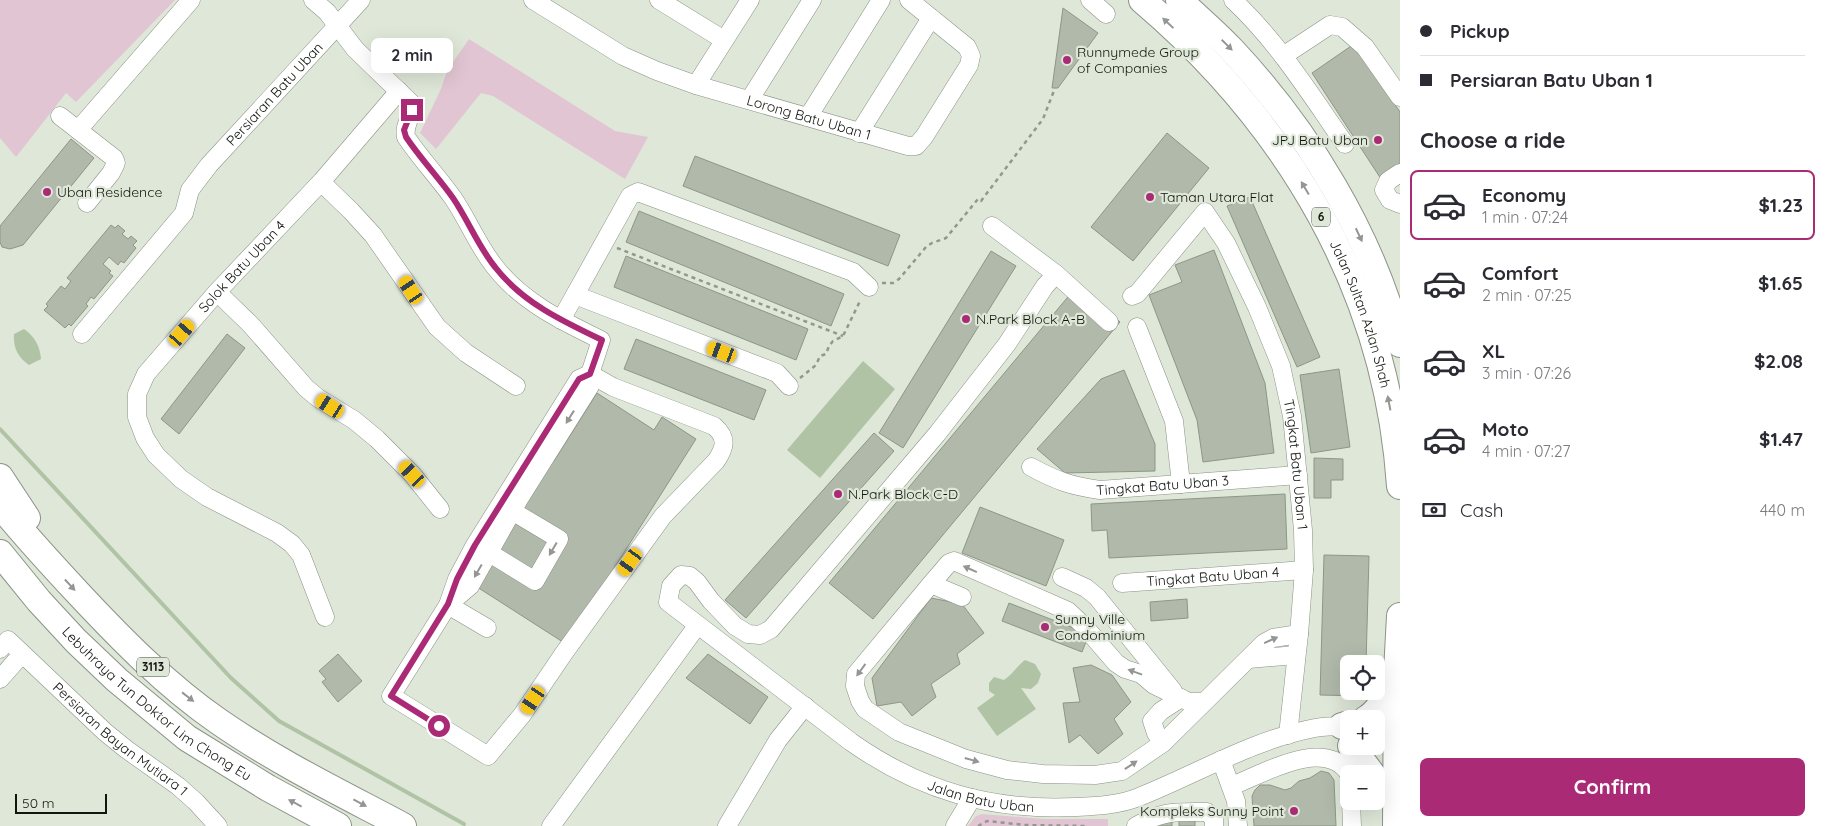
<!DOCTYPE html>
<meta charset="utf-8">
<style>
:root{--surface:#fff;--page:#f7f7f7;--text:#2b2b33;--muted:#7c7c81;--line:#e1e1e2;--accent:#ab2a76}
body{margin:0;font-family:Quicksand,sans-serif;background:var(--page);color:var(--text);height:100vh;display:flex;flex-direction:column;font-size:19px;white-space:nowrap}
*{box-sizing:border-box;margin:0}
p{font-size:16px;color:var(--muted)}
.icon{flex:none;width:28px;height:28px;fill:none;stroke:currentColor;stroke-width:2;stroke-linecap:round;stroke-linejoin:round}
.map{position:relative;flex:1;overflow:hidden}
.side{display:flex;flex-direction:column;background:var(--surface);width:425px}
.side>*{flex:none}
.top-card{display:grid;align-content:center;height:110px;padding:0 20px;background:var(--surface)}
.fabs{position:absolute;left:1340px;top:655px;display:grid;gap:10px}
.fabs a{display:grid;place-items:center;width:45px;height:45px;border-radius:8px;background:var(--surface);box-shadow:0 5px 20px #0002;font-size:25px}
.scale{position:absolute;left:15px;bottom:12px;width:92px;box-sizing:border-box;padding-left:5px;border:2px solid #121610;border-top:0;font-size:14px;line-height:18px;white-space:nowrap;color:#121610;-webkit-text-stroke:4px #dee7d8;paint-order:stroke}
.end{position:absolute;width:22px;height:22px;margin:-11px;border:6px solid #ab2a76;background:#fff;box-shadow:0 0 0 2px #fff}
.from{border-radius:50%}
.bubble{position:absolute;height:35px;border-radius:8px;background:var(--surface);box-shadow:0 5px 20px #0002;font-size:16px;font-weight:700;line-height:35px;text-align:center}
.car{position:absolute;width:15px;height:30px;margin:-15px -8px;border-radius:6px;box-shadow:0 0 4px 1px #0007;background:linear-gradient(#f5c518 24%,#345 0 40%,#f5c518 0 76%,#345 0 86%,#f5c518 0)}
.top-card b{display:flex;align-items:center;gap:18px;height:48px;font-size:19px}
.top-card b+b{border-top:1px solid var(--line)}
.top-card i{width:12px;height:12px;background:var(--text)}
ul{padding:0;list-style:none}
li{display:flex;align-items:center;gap:15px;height:70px;margin:0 10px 8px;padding:0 10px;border:2px solid transparent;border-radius:8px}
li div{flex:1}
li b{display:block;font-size:19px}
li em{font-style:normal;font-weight:700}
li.selected{border-color:var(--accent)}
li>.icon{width:45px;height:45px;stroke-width:1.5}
h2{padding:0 20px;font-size:22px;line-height:60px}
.pay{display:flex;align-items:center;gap:12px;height:55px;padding:0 20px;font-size:19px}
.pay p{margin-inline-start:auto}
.button{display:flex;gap:10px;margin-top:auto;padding:10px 20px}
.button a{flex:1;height:58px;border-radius:8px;background:var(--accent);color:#fff;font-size:20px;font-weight:700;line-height:58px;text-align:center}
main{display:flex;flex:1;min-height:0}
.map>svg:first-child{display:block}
</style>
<main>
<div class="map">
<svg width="1400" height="826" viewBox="0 0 1400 826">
<rect width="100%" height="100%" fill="#dee7d8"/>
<path fill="#e2c5d2" d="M0,0H175L76,102L66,93L16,157L0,138Z
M469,39L615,131L648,137L625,179L493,96L481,93L436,149L420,133L441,89L447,71Z
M982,814L1044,819H1108V826H968L976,816Z"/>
<path fill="#b1c3a5" d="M24,329C35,337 40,346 41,359L29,365C18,357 13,348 14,334Z
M863,361L895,389L820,478L787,450Z
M1025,660L1035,664L1041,674L1038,683L1031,689L1021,688L1036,709L997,736L977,708L995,695L989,691V683L994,677L1004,680C1013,674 1017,666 1025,660Z"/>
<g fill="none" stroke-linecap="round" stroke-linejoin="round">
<path stroke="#b1c3a5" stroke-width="4" d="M0,429L231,678L279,721L464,824"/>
</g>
<path fill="#b0b9aa" stroke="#8d9687" d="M1063,8L1098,33L1058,88H1052Z
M1354,44L1400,112V168L1383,182L1312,73Z
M1167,133L1209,168L1133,261L1091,227Z
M71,139L94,158L23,245L10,249L2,247L0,242V226Z
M695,156L900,235L888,266L683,186Z
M1250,197L1320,357L1297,367L1227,206Z
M639,211L844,294L831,326L626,242Z
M111,225L115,228L118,225L125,231L122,234L128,239L131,236L137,241L133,245L136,248L124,263L121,261L118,265L109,257L103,264L111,271L109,273L113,276L94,299L91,297L86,304L88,306L71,326L69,324L65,328L44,310L48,306L46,304L61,286L65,289L71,281L67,278Z
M1214,250L1265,383L1274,453L1203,462L1197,420L1149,295L1182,282L1175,265Z
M991,251L1016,266L903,448L879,433Z
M626,256L808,329L796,360L614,287Z
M1077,286L1120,322L873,619L829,583Z
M227,334L245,348L179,434L161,419Z
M636,339L766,390L754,420L624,369Z
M1339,369L1350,447L1311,453L1300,375Z
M1124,370L1155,444V471L1065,473L1037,449L1101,379Z
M597,393L654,430L662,417L696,439L566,644L463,578L543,454L554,461Z
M874,433L894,451L746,618L725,600Z
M1314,458L1343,459V480H1331V498H1314Z
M1285,494L1287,549L1109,558L1107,530L1092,531L1091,504Z
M980,507L1064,540L1046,586L962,553Z
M1324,555L1369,556L1366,664H1349V691H1365V696L1320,695Z
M931,598L962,604L984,633L957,654L960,664L931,684L936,697L912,716L901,702L877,706L872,678Z
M1187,599L1188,618L1151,621L1150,602Z
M1009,603L1089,634L1082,652L1002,621Z
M338,654L362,681L338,702L322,682L326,679L319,671Z
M708,654L768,697L750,724L686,678Z
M1091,665L1112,675L1131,702L1114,719L1123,734L1098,754L1080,735L1069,743L1063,703L1080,702L1073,668Z
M1321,771L1329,773L1334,780L1336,826H1254L1252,796L1255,790L1260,785H1270L1285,790L1291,788L1299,781L1310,778Z
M1195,820V826H1179V821Z
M1172,822V826H1157V824Z"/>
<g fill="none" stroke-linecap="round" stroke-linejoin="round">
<defs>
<g id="minor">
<path d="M313,0L327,12L355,49L411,103C414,116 403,124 406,137C420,158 438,177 453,198C468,220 478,246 495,267C522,302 562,321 601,340L590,374V386L519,499L470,586L450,603"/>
<path id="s1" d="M533,0L623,56L657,71L696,85L908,146H916L924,137L969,65L971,56L967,47L909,0"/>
<path d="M659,0L724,40"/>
<path d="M1090,0L1106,14"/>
<path d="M1233,0C1278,42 1310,94 1345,144"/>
<path d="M1283,56L1330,25L1342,27L1365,47L1400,97"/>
<path d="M696,85L750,0"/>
<path d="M750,99L812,0"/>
<path d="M60,116L114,158L116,163L111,173L87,203"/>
<path d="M808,117L881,0"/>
<path d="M78,130L191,0"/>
<path d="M859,133L931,18"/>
<path d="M1400,173L1388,181L1384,190L1390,200L1400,204"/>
<path d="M321,182L351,211L373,235L437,327L466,353L516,386"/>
<path id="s2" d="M992,226L1056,274L1045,286L1007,344L937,434L771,629L760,635L748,634L735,626L711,601L697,582L690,576L681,575L671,586L668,602L851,742C921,791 991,811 1076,807C1097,806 1119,805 1139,797C1197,774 1252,740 1315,728C1325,726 1338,726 1349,726"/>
<path d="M1056,274L1109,322"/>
<path d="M217,292L251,325L306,388L318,398L354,420L377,439L412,474L440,509"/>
<path d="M575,295L777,373L789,386"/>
<path id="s3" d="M1132,296L1137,294L1205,212L1226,243L1257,307L1281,366L1292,416L1303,530L1304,570L1299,634L1288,735"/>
<path d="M561,320L630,196L638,192L853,272L869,287"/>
<path d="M1137,327L1174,421L1181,484"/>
<path id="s4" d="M82,334L184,213L190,190L209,165L361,0"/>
<path d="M590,374L613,387L714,426C728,438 725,448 716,461L663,516L564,653L522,715L488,756L391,696L448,605L457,579L475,545L579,379Z"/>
<path id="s5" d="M1031,467C1057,481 1071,486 1100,490L1298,475"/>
<path d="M488,552L535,581L559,539L512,511"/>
<path d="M1062,577L1086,588L1097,597L1173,691"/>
<path id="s6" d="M1122,583L1304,570"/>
<path d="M931,584L962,597"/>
<path d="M448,605L487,628"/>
<path id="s7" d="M325,617L301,555L292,544L277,533L207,497L181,479L156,455L145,438L137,417V394L146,374L217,292L321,182L399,91"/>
<path id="s8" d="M0,649L8,640L105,732L126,749L178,786L196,802L218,826"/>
<path d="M1249,659L1296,655"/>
<path d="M0,679L22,654"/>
<path d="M1204,702H1189L1154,685L1141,674L1125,669L1116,663L1084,626L1068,611L954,561L949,563L931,584L856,674L855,686L860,701L865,709L899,732L966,759L1007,770L1043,774L1095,775L1122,771L1163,743L1264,643L1273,638L1299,634"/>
<path d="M1376,739L1397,740"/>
<path d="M1163,743L1156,733L1152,721L1161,711L1181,698"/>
<path d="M1221,760L1236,801L1238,826"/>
<path d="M1232,786C1262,774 1326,736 1349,774"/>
<path d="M1351,801L1352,826"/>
<path d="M551,826L697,626"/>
<path d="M727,826L778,740L805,706"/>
<path d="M955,826L972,798"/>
<path d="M1136,826C1164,810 1176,812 1207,812L1214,819V826"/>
</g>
<g id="highway">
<path id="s9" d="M1142,0C1289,125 1387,291 1400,486"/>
<path d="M1179,0C1196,16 1215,32 1231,49C1308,131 1371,234 1400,344"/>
<path d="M0,477L27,518"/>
<path d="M0,505C25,536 51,564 78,593C121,639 166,685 218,721C277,762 341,793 403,826"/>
<path id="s10" d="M0,553L39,601L76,641L117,680L187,738L268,788L338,826"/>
<path d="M1366,719C1381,710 1387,693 1395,678"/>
<path d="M1342,726L1349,724"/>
<path d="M1351,746L1372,774"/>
<path d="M1396,826L1397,672L1400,616"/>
</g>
</defs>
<use href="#minor" stroke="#8a9385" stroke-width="19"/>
<use href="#highway" stroke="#8a9385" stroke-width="28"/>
<path stroke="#91988d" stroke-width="2.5" stroke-dasharray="4 4" stroke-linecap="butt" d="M617,248L843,336
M882,283H893L899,279L926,247L932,243L946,238L978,199L981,201L1043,119L1055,88
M800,378L816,365L820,356L826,354L829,346L833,341L843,336L861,299
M978,826L987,821L1025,825L1085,826"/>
<use href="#minor" stroke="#fff" stroke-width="18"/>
<use href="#highway" stroke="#fff" stroke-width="26"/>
</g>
<defs><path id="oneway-solid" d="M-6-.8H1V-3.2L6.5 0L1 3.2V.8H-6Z" transform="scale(1.25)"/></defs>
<g fill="#949693">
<use href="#oneway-solid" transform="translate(1168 23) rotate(-137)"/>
<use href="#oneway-solid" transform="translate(1227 45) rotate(45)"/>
<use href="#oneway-solid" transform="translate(1305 188) rotate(-121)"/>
<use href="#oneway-solid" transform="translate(1359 235) rotate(65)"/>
<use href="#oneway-solid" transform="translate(1389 403) rotate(-101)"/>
<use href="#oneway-solid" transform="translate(570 417) rotate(122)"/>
<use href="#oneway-solid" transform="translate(553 549) rotate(120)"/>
<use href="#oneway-solid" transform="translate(970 569) rotate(-156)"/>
<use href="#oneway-solid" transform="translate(478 571) rotate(120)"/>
<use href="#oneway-solid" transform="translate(70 585) rotate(47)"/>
<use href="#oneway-solid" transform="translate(1271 640) rotate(-24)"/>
<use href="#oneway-solid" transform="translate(861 670) rotate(126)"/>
<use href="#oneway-solid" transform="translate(1135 672) rotate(-160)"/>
<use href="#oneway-solid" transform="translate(188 697) rotate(38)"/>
<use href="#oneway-solid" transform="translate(972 760) rotate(16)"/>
<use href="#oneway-solid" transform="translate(1131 765) rotate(-34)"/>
<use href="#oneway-solid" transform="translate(295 803) rotate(-152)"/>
<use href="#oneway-solid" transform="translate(360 803) rotate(28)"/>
</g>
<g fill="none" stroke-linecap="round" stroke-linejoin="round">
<path stroke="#ab2a76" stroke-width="6" d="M412,110L404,130L406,137C420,158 438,177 453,198C468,220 478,246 495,267C522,302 562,321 602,340L590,374L579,379L475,545L457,579L448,604L391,696L439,726"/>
</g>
<g fill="#ab2a76" stroke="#dee7d8" stroke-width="2">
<circle cx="1067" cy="60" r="5"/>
<circle cx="1378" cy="140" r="5"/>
<circle cx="47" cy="192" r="5"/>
<circle cx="1150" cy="197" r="5"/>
<circle cx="966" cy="319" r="5"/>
<circle cx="838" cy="494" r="5"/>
<circle cx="1045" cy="627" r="5"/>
<circle cx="1294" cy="811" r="5"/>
</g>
<g text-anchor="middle" stroke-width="4.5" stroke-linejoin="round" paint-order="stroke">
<g fill="#dee7d8" stroke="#4f554c" stroke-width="1">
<rect x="1312" y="207.5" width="18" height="19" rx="4"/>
<rect x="137" y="657.5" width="32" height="19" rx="4"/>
</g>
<g font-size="12" font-weight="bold" fill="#121610">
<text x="1321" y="221">6</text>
<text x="153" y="671">3113</text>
</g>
<g font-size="14" fill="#121610" stroke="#dee7d8" text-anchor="start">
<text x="1077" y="57">Runnymede Group<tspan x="1077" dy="16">of Companies</tspan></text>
<text x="1368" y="145" text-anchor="end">JPJ Batu Uban</text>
<text x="57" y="197">Uban Residence</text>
<text x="1160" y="202">Taman Utara Flat</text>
<text x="976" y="324">N.Park Block A-B</text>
<text x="848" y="499">N.Park Block C-D</text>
<text x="1055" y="624">Sunny Ville<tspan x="1055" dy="16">Condominium</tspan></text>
<text x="1284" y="816" text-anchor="end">Kompleks Sunny Point</text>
</g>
<g font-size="14" fill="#121610" stroke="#dee7d8">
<text dy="5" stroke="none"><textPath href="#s4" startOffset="310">Persiaran Batu Uban</textPath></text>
<text dy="5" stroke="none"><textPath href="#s1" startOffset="302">Lorong Batu Uban 1</textPath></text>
<text dy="5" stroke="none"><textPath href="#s7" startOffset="476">Solok Batu Uban 4</textPath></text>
<text dy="5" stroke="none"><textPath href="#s9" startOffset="388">Jalan Sultan Azlan Shah</textPath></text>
<text dy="5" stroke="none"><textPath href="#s3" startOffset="384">Tingkat Batu Uban 1</textPath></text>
<text dy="5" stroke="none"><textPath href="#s5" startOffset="136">Tingkat Batu Uban 3</textPath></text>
<text dy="5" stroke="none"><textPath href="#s6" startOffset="91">Tingkat Batu Uban 4</textPath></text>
<text dy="5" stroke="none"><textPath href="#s10" startOffset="219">Lebuhraya Tun Doktor Lim Chong Eu</textPath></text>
<text dy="5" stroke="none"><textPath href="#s8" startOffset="162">Persiaran Bayan Mutiara 1</textPath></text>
<text dy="5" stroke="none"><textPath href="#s2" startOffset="1056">Jalan Batu Uban</textPath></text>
</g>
</g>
</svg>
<div class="fabs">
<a><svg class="icon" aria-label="locate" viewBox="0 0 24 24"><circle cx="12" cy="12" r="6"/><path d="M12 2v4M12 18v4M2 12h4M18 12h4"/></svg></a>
<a>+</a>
<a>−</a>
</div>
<div class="scale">50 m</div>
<i class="end from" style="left:439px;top:726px"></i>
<i class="end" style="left:412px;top:110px"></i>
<div class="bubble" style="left:371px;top:38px;width:82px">2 min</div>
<i class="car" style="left:411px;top:290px;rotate:327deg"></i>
<i class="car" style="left:182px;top:333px;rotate:41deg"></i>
<i class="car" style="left:722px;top:352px;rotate:291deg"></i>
<i class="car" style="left:330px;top:406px;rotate:303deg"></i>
<i class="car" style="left:412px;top:474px;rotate:317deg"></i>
<i class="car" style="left:630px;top:562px;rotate:216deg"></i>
<i class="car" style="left:533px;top:700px;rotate:214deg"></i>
</div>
<section class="side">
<div class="top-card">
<b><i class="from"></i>Pickup</b>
<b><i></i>Persiaran Batu Uban 1</b>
</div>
<h2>Choose a ride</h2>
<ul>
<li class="selected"><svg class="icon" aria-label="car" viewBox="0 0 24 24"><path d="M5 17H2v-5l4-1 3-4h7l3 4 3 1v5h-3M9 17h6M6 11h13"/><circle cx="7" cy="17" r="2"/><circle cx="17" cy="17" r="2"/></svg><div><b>Economy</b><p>1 min · 07:24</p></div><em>$1.23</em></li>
<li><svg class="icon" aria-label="car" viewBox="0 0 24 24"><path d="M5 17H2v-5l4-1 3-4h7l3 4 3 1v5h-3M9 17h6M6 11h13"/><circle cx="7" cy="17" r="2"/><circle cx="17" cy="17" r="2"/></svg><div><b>Comfort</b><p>2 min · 07:25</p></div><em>$1.65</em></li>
<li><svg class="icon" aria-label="car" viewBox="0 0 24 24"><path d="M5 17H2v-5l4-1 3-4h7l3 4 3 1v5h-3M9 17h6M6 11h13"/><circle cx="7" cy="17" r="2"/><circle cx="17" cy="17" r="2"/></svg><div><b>XL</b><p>3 min · 07:26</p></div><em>$2.08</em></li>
<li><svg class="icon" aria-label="car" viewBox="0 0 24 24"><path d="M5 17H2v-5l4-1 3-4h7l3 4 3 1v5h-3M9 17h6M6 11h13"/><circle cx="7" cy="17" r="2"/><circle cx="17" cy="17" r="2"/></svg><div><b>Moto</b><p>4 min · 07:27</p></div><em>$1.47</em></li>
</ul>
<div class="pay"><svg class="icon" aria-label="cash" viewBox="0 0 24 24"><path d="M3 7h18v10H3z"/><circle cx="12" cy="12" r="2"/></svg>Cash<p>440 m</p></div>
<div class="button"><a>Confirm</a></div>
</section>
</main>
